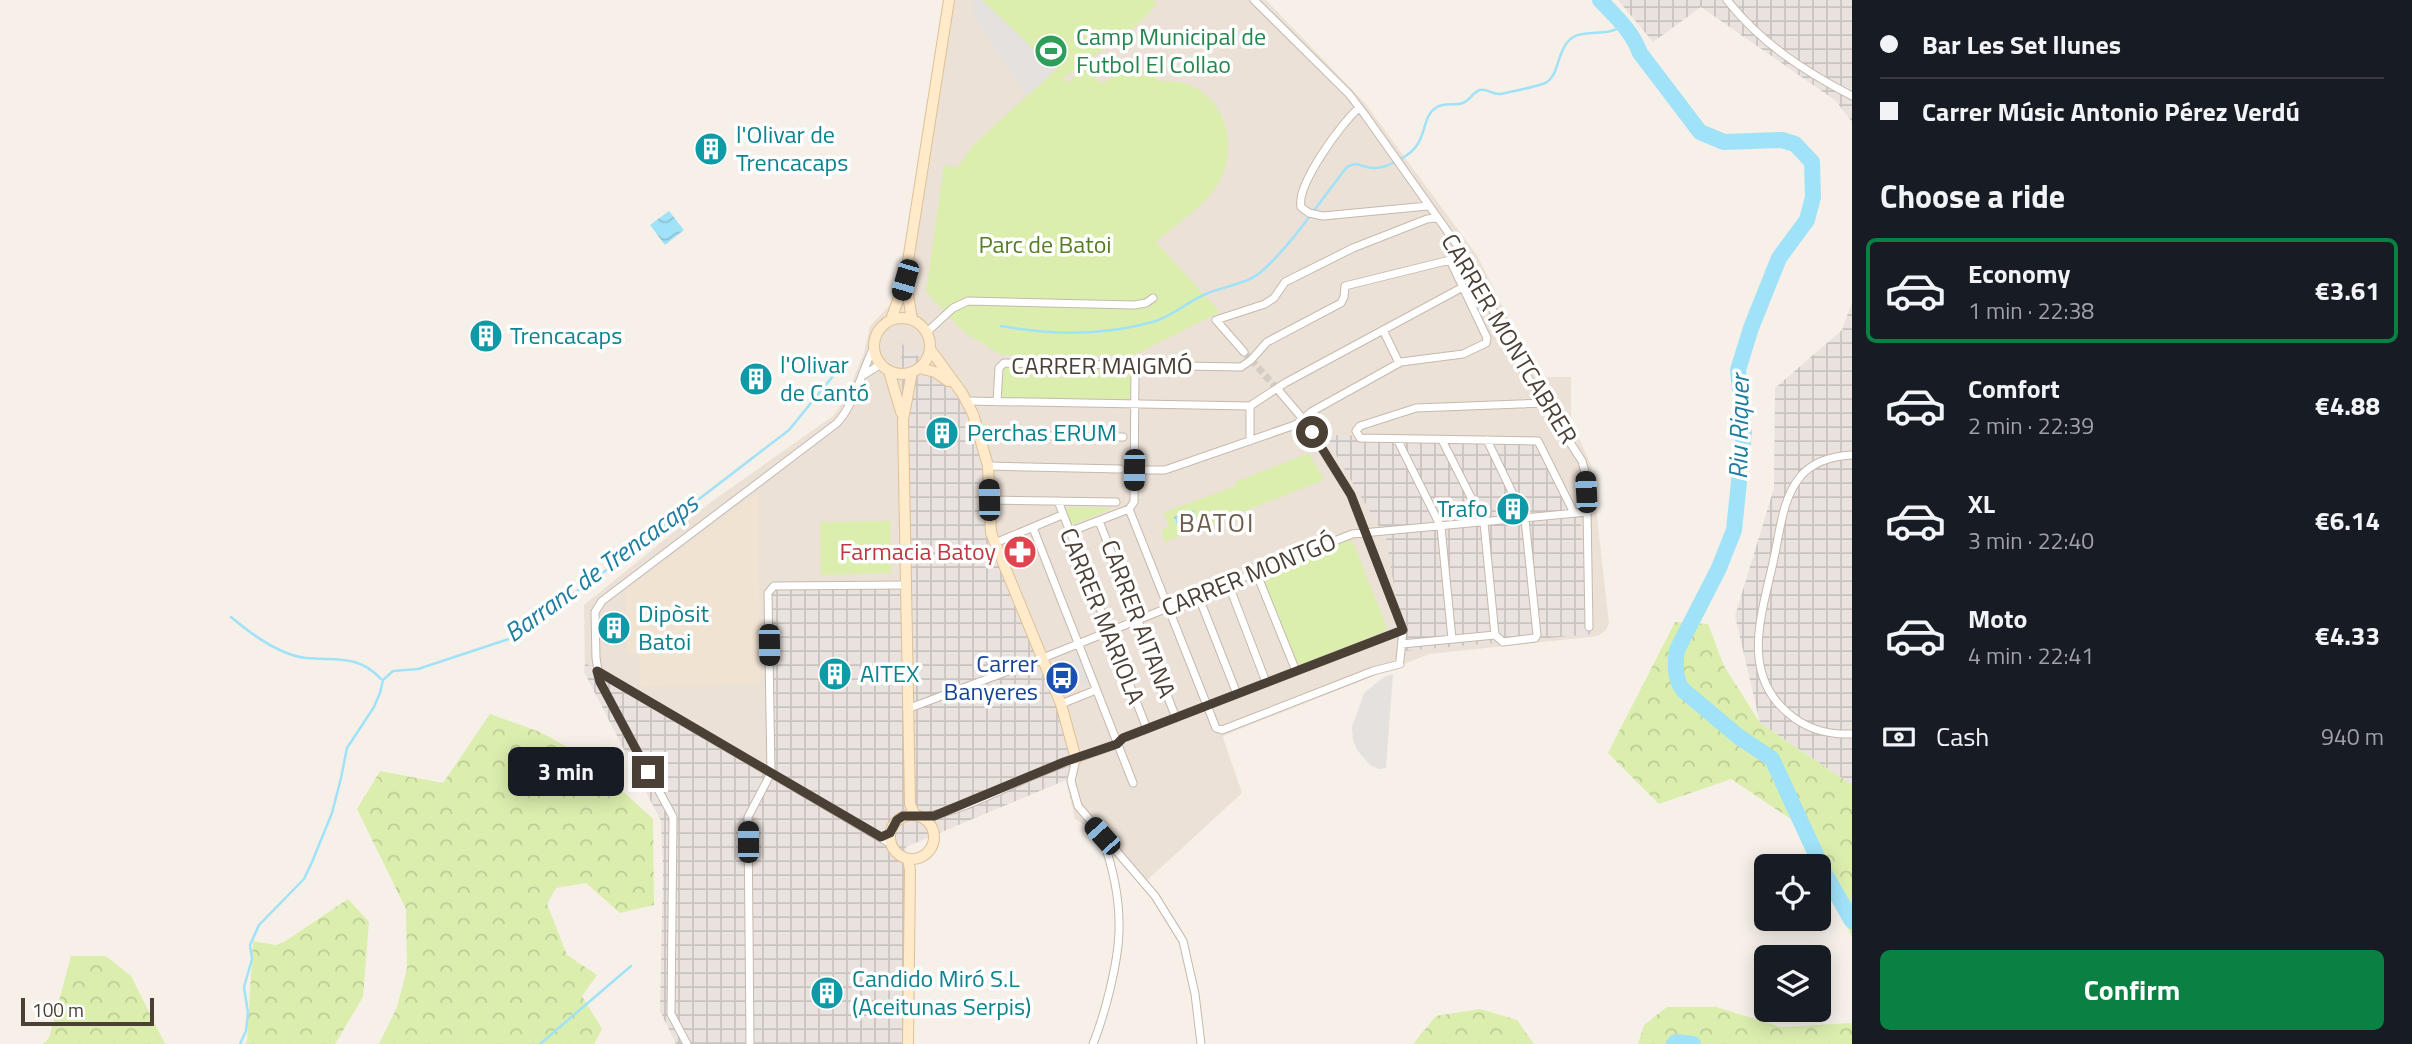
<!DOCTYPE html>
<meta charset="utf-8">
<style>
:root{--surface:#171b24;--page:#20242c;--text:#f1f3f6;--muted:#9ea1a6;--line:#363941;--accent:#0b8043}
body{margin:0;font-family:"Titillium Web",sans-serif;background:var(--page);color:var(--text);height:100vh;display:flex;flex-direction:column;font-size:26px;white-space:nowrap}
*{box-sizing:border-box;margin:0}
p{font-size:23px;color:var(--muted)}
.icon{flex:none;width:38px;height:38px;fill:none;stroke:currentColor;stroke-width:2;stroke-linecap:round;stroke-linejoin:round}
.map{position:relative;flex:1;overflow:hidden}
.details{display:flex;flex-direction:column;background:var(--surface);width:560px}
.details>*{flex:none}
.top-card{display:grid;align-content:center;height:154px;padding:0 28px;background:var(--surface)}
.fabs{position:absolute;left:1754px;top:854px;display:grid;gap:14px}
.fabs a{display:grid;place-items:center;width:77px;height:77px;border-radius:10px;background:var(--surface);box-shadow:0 4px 18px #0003;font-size:35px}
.scale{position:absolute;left:21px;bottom:18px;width:133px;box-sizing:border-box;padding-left:7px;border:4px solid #4b4036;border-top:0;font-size:19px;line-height:24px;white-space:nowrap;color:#4b4036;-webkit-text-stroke:5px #fff;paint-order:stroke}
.end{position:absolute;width:32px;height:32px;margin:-16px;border:9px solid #4b4036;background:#fff;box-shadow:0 0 0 4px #fff}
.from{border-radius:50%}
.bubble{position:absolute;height:49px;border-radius:10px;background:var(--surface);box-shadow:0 4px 18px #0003;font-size:23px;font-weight:700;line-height:49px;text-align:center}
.car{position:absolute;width:21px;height:42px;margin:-21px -10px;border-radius:9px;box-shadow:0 0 5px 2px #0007;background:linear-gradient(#222 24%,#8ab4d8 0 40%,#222 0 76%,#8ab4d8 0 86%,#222 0)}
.top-card b{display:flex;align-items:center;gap:24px;height:66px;font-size:26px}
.top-card b+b{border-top:2px solid var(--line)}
.top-card i{width:18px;height:18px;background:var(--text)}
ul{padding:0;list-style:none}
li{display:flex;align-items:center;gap:21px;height:105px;margin:0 14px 10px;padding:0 14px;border:4px solid transparent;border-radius:10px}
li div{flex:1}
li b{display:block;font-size:26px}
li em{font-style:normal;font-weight:700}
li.on{border-color:var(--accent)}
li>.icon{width:63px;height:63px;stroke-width:1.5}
h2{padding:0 28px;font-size:32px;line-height:84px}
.pay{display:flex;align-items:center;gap:18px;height:77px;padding:0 28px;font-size:26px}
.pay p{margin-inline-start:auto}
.action{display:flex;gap:14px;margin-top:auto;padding:14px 28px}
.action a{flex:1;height:80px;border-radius:10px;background:var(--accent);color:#fff;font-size:28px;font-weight:700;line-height:80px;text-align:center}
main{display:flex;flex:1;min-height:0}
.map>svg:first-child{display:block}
</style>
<main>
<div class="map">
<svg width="1852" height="1044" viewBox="0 0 1852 1044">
<defs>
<pattern id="industrial-grid" width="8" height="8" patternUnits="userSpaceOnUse" patternTransform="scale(1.75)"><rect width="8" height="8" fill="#e9e2de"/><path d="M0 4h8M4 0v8" fill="none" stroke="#c9c3bf"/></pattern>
<pattern id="forest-crowns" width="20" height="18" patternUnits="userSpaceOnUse" patternTransform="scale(1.75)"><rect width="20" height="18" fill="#dbeeae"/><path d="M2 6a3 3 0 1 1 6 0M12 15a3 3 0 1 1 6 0" fill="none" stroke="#bdcd96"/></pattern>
<pattern id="water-waves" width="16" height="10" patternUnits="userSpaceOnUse" patternTransform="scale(1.75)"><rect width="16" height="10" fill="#a0e2f8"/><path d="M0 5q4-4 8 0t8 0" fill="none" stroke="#8bc3d5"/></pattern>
</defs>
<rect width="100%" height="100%" fill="#f6f0e9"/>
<path fill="#ebe1d7" d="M943,0H1266L1364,102L1478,257L1537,377H1571V421L1591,465L1609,623L1606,630L1598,636L1429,654L1225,735L1223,738L1242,793L1144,883L1102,836L1075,819L1066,780L1074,745L902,344L905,585L771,773L585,663L584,605L711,502L833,416L844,401L864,353L870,326L890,305L903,275Z"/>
<path fill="url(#industrial-grid)" d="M1618,0H1852V122L1836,101L1701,7L1653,42Z
M1852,302V785L1760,723L1735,616L1774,488L1775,388L1842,330Z
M901,343L961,390L988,466L991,527L1075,745L1066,780L906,847V1044H676L660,1011L663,868L661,821L584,672L585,663L770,772L768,586L905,585Z
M1324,435L1539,438L1580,517L1592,634L1405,651L1386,538Z"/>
<path fill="#f1e3d2" d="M758,492L760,685L640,686L639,654H627L625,591Z"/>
<path fill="#dbeeae" d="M974,0H1153L1157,4L1136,26L1063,78L1068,83L1083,67L1102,84C1120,71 1132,66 1154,70L1157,81C1164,81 1172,81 1179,82C1227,93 1241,149 1216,187C1203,207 1174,226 1156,242L1220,312L1132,356L1002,355L965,333L926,292L944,165L957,168L974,144L1039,85Z
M1005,367L1131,370L1130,396L1127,400L1002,398L1000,395Z
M1309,453L1324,480L1165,542L1161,530L1169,527L1164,512L1236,486L1235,482Z
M1069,507L1110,508V510L1074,524L1070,522L1066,510Z
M890,521L891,573L821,575L820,522Z
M1349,540L1353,542L1387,628L1383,632L1300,665L1295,661L1262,577L1266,573Z"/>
<path fill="url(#forest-crowns)" d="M1675,622L1708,624L1724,666L1760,723L1852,785V937L1794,821L1731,779L1659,804L1608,753Z
M490,714L540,732L587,758L653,819L654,905L620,913L586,883L556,888L547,904L567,955L597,975L582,996L602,1029L594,1044H379L397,1007L407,969L406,909L357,809L380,771L443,783Z
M348,899L369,922L363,997L335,1044H245L247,1042L253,941L276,945L284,942Z
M71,956H106L131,976L165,1044H43L49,1038Z
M1667,1007H1716L1781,1027L1852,1023V1044H1638L1644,1025Z
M1480,1009L1517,1020L1534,1044H1413L1436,1016Z"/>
<path fill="#e4e1de" d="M974,0H982L1056,70L1027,96L973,14Z
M1079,656L1090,684L1084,686L1072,658Z
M1393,674L1386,768L1379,769L1370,765L1357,750L1353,740L1352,727L1364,693L1384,677Z"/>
<path fill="url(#water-waves)" d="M669,211L684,230L665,245L650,225Z
M1194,510L1197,520L1178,527L1174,517Z"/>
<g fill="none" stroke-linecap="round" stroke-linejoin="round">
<path stroke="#a0e2f8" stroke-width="2.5" d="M1001,326C1051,335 1106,336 1156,321C1174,315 1190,300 1208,293C1225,286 1248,284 1262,271C1295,241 1319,202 1347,167C1358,161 1361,167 1372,168C1383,169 1398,161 1407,155C1429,140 1420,117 1437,107C1445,102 1455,106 1463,103C1470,100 1473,92 1480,90C1487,88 1493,95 1500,94C1506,93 1544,85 1547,82C1556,76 1557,63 1561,54C1570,29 1585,35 1605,32C1612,32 1619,28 1626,26
M231,617C251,634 279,655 306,658C336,661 358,654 381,679
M240,1044L246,1031L248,1013L244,987L252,959L250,945L259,925L304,879L312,862L332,813L341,778L347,748L374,707L380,693L383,680L393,671L418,669L512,638L608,569L789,430L842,365
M540,1044L631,966"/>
<path stroke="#a0e2f8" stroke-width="16" d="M1600,0C1616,17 1632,31 1640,53L1700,132L1724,142L1782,140L1795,144L1812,162L1813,197L1807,220L1779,258L1751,328L1738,370L1744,433L1734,530L1719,568L1677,650C1675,663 1674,679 1683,690L1739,737L1772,759L1825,874L1852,921
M1674,1044L1676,1042L1693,1044"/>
<path stroke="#d4cdc5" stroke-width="7" stroke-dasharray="7 3.5" stroke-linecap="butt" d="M1244,352L1280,392"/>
<defs>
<path id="street" d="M1254,0L1349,94L1365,115L1467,259L1523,370L1582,461L1585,472L1587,512L1589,627
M1727,0C1761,43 1804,71 1852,96
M1359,108C1342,122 1296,185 1301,207L1309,213L1323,216L1428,206
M1383,330L1399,363
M927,332L953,308L968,301L1134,305L1146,303L1153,298
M1244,352L1216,320L1265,304L1274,298L1285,282L1353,248L1427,219L1436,218
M1135,366L1134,502L1129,509L1216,728L1222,730L1373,671L1400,664
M862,376L881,364
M1280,392L1303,419L1351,495L1403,630L1400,660
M967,401L1250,406L1285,383L1463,287
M997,402L999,368L1004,363L1241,367L1251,360L1267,342L1341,303L1344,297L1345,286L1450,260L1462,252
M1544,403L1416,408L1360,426L1356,431L1360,438L1538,441L1574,513
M979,435L1123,437
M1397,439L1441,527L1452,639
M1442,440L1484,523L1495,635
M1250,441V406
M1852,455C1832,456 1813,461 1800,477C1782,499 1780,532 1774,558C1763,611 1739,672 1788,713C1806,729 1828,735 1852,734
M988,466L1120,469
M1134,470H1165L1292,426L1299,423L1311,412L1401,362L1463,354L1486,343L1487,338L1450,260
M989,500L1116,502
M1058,501L1147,729
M1099,521L1176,718
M1033,528L1133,783
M1069,532L1129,509
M995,543L1062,515
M1256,572L1296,671
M1228,583L1266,682
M1198,595L1237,694
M1402,644L1495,635L1503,642L1535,638L1537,635L1525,519L1487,440
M597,671L891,844
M1061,704L1096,690
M907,709L1043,658L1352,534L1587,512
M1076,759L1071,781L1078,806L1155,896L1183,941L1195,994L1201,1044
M922,817C959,812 996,792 1030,777C1059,764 1088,755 1117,744L1123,738L1403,630
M687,1044L671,1014L673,817L600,682L596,658L595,612L602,601L837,423C856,402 861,372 874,347
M750,1044L748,817L771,773L768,593L774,586L905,585
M1093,1044C1105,1014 1118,964 1119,932C1120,902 1113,868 1103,840"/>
<path id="secondary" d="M906,284L912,319
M874 346a28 28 0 1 1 56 0a28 28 0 1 1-56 0Z
M891,320L905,280L949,0
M930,349L962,393L973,414L988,466L991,533L1061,704L1076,759
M919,368L935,372L948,381
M889,371L901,412
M912,372L903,420L910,804L915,815
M890 837a22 22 0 1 1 44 0a22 22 0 1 1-44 0Z
M908,859L910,870L908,1044"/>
</defs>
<use href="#street" stroke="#c6b9ad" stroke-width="9"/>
<use href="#secondary" stroke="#dec096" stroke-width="12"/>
<use href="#street" stroke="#fff" stroke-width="7"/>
<use href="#secondary" stroke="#ffeaca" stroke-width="10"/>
</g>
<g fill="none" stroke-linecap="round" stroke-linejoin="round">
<path stroke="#4b4036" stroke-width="9" d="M648,772L600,682L597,671L881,837L890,833L897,820L903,816H934L1064,762L1117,744L1123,738L1403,630L1351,495L1312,432"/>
</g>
<defs>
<symbol id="stadium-disc" viewBox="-11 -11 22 22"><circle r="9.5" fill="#2e9e5b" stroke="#fff"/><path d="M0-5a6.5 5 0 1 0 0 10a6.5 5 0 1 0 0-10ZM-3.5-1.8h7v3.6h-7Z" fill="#fff"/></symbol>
<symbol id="building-disc" viewBox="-11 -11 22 22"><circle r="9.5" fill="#0f9aa8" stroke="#fff"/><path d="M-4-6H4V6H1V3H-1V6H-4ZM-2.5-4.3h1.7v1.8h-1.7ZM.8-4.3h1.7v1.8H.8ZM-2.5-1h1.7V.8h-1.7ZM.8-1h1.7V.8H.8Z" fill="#fff"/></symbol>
<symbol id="pharmacy-disc" viewBox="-11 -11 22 22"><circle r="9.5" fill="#e0444e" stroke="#fff"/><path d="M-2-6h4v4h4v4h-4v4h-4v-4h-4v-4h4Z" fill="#fff"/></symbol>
<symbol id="bus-disc" viewBox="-11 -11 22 22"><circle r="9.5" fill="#1a4fb4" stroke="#fff"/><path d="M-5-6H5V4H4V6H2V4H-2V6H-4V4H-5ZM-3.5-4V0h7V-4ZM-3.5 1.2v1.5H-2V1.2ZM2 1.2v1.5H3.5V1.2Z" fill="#fff"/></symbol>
</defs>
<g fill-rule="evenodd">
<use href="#stadium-disc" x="1032" y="32" width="38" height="38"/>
<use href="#building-disc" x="692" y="130" width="38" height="38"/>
<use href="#building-disc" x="467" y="317" width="38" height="38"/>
<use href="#building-disc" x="737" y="360" width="38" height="38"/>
<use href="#building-disc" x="923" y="414" width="38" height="38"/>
<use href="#building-disc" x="1494" y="490" width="38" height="38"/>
<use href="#pharmacy-disc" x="1001" y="533" width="38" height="38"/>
<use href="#building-disc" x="595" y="609" width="38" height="38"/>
<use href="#building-disc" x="816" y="655" width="38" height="38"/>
<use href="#bus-disc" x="1043" y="659" width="38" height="38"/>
<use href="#building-disc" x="808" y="974" width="38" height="38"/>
</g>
<g text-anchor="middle" stroke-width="7" stroke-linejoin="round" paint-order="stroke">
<g font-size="24" fill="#27864d" stroke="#fff" text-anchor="start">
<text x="1076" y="45">Camp Municipal de<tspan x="1076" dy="28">Futbol El Collao</tspan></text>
</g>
<g font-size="24" fill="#0d838f" stroke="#fff" text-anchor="start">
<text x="736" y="143">l'Olivar de<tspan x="736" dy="28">Trencacaps</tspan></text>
<text x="510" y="344">Trencacaps</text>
<text x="780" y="373">l'Olivar<tspan x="780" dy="28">de Cantó</tspan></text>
<text x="967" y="441">Perchas ERUM</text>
<text x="1488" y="517" text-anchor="end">Trafo</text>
<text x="638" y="622">Dipòsit<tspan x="638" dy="28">Batoi</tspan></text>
<text x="860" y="682">AITEX</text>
<text x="852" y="987">Candido Miró S.L<tspan x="852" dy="28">(Aceitunas Serpis)</tspan></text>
</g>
<g font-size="24" fill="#537e21" stroke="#fff">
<text x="1045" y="253">Parc de Batoi</text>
</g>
<g font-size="24" fill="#4b4036" stroke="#fff">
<text transform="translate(1509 339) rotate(59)" y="8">CARRER MONTCABRER</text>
<text x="1102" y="374">CARRER MAIGMÓ</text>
<text transform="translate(1249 575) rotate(-22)" y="8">CARRER MONTGÓ</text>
<text transform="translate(1102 616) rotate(68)" y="8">CARRER MARIOLA</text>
<text transform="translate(1138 619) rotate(69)" y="8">CARRER AITANA</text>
</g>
<g font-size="24" fill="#be3a42" stroke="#fff" text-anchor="end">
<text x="996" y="560">Farmacia Batoy</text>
</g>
<g font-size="24" fill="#164399" stroke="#fff" text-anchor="end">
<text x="1038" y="672">Carrer<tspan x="1038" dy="28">Banyeres</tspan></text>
</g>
<g font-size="26" font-style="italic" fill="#1f7ea0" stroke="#fff">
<text transform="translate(1739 427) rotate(-89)" y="9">Riu Riquer</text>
<text transform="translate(601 568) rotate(-36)" y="9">Barranc de Trencacaps</text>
</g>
<g font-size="26" letter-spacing="2" fill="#6f5c4c" stroke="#fff">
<text x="1217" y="532">BATOI</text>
</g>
</g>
</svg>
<div class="fabs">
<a><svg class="icon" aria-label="locate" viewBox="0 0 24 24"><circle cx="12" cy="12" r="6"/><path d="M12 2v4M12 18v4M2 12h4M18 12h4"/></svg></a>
<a><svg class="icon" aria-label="layers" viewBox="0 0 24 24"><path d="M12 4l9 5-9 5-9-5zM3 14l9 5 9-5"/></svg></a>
</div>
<div class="scale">100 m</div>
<i class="end from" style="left:1312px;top:432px"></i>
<i class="end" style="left:648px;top:772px"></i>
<div class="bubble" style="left:508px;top:747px;width:116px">3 min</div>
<i class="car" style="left:905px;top:280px;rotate:196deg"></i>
<i class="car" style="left:1134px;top:470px;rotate:181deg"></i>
<i class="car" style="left:1586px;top:492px;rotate:357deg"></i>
<i class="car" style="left:989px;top:500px;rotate:359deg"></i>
<i class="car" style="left:769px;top:645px;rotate:179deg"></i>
<i class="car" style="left:1102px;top:836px;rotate:318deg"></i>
<i class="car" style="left:748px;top:842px;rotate:0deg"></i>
</div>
<section class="details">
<div class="top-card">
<b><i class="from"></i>Bar Les Set llunes</b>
<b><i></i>Carrer Músic Antonio Pérez Verdú</b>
</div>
<h2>Choose a ride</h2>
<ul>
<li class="on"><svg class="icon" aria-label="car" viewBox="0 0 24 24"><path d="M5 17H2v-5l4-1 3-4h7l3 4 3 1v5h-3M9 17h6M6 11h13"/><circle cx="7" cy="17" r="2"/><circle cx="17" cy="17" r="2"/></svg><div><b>Economy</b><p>1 min · 22:38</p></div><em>€3.61</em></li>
<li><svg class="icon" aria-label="car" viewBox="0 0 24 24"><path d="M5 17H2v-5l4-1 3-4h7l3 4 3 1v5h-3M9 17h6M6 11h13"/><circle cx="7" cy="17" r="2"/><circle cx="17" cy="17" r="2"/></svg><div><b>Comfort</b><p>2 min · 22:39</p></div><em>€4.88</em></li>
<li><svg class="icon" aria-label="car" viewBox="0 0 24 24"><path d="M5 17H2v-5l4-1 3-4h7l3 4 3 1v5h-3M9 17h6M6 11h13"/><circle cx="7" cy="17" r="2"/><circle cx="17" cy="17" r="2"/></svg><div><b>XL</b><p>3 min · 22:40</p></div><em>€6.14</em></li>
<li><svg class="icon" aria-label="car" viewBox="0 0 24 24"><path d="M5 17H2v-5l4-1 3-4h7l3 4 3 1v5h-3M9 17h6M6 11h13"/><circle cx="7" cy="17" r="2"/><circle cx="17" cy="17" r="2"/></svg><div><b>Moto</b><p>4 min · 22:41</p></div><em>€4.33</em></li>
</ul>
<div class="pay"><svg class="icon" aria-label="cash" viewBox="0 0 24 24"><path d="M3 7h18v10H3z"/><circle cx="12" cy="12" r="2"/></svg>Cash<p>940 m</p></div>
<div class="action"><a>Confirm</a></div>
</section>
</main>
